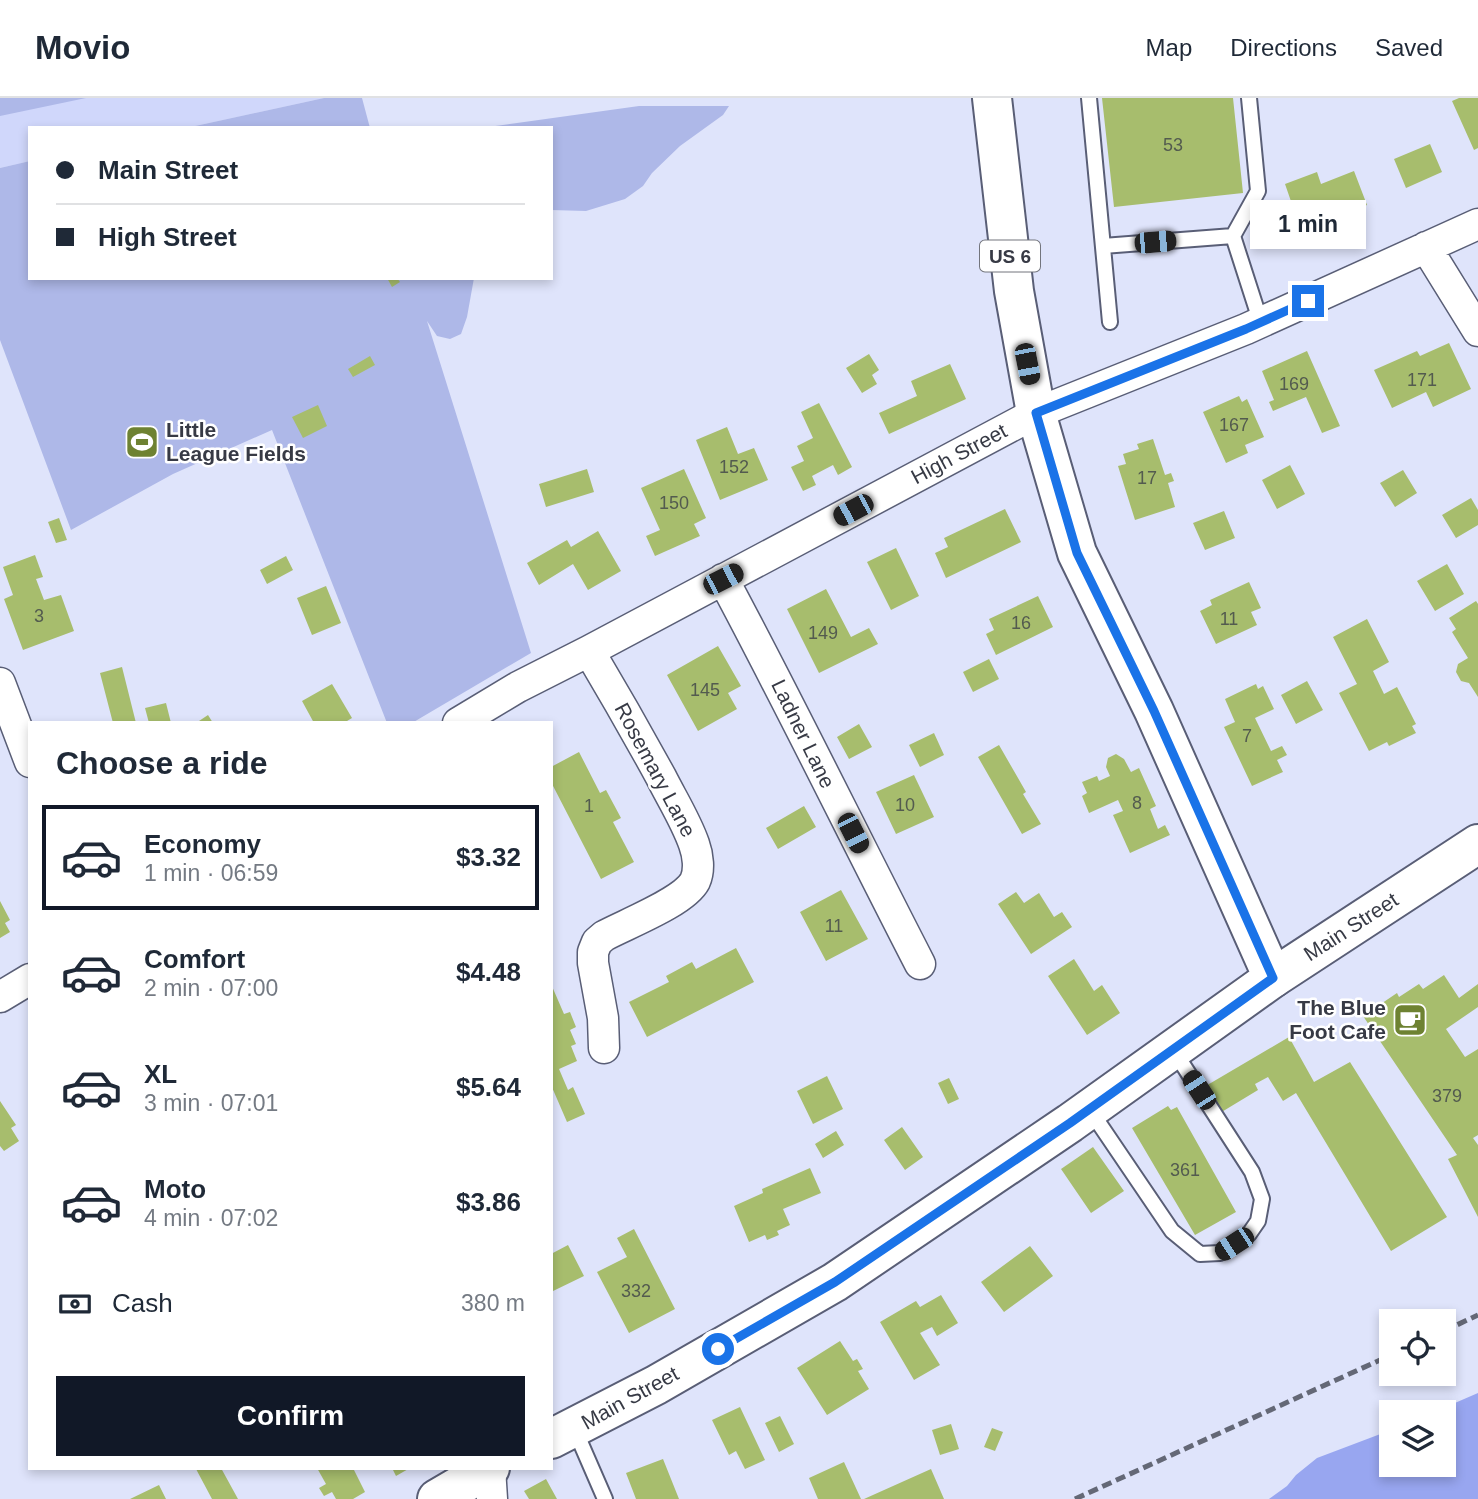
<!DOCTYPE html>
<meta charset="utf-8">
<style>
:root{--surface:#fff;--page:#f2f2f3;--text:#1f2937;--muted:#747a83;--line:#e0e1e3;--accent:#111827}
body{margin:0;font-family:Helvetica,sans-serif;background:var(--page);color:var(--text);height:100vh;display:flex;flex-direction:column;font-size:26px;white-space:nowrap}
*{box-sizing:border-box;margin:0}
p{font-size:23px;color:var(--muted)}
.icon{flex:none;width:38px;height:38px;fill:none;stroke:currentColor;stroke-width:2;stroke-linecap:round;stroke-linejoin:round}
.map{position:relative;flex:1;overflow:hidden}
.side{position:absolute;left:28px;top:623px;width:525px;height:749px;display:flex;flex-direction:column;background:var(--surface);border-radius:0px;box-shadow:0 4px 10px #0003}
.side>*{flex:none}
.top-card{position:absolute;left:28px;top:28px;width:525px;height:154px;border-radius:0px;box-shadow:0 4px 10px #0003;display:grid;align-content:center;height:154px;padding:0 28px;background:var(--surface)}
.fabs{position:absolute;left:1379px;top:1211px;display:grid;gap:14px}
.fabs a{display:grid;place-items:center;width:77px;height:77px;border-radius:0px;background:var(--surface);box-shadow:0 4px 10px #0003;font-size:35px}
.end{position:absolute;width:32px;height:32px;margin:-16px;border:9px solid #1a73e8;background:#fff;box-shadow:0 0 0 4px #fff}
.from{border-radius:50%}
.bubble{position:absolute;height:49px;border-radius:0px;background:var(--surface);box-shadow:0 4px 10px #0003;font-size:23px;font-weight:800;line-height:49px;text-align:center}
.car{position:absolute;width:21px;height:42px;margin:-21px -10px;border-radius:9px;box-shadow:0 0 5px 2px #0007;background:linear-gradient(#222 24%,#8ab4d8 0 40%,#222 0 76%,#8ab4d8 0 86%,#222 0)}
.top-card b{display:flex;align-items:center;gap:24px;height:66px;font-size:26px}
.top-card b+b{border-top:2px solid var(--line)}
.top-card i{width:18px;height:18px;background:var(--text)}
ul{padding:0;list-style:none}
li{display:flex;align-items:center;gap:21px;height:105px;margin:0 14px 10px;padding:0 14px;border:4px solid transparent;border-radius:0px}
li div{flex:1}
li b{display:block;font-size:26px}
li em{font-style:normal;font-weight:800}
li.on{border-color:var(--accent)}
li>.icon{width:63px;height:63px;stroke-width:1.5}
h2{padding:0 28px;font-size:32px;line-height:84px}
.pay{display:flex;align-items:center;gap:18px;height:77px;padding:0 28px;font-size:26px}
.pay p{margin-inline-start:auto}
.cta{display:flex;gap:14px;margin-top:auto;padding:14px 28px}
.cta a{flex:1;height:80px;border-radius:0px;background:var(--accent);color:#fff;font-size:28px;font-weight:800;line-height:80px;text-align:center}
header{display:flex;align-items:center;gap:42px;box-sizing:border-box;height:98px;padding:0 35px;background:var(--surface);border-bottom:2px solid var(--line)}
header strong{font-size:33px}
nav{display:flex;gap:38px;margin-inline-start:auto;font-size:24px}
.map>svg:first-child{display:block}
</style>
<header>
<strong>Movio</strong>
<nav><a>Map</a><a>Directions</a><a>Saved</a></nav>
</header>
<div class="map">
<svg width="1478" height="1401" viewBox="0 0 1478 1401">
<rect width="100%" height="100%" fill="#dfe4fb"/>
<path fill="#d0d7fb" d="M0,0H324L186,30H30V63L0,70Z"/>
<path fill="#aeb8e8" d="M0,0H86L0,18Z
M324,0H362L370,30H186Z
M639,8H729L723,17L680,48L652,75L643,88L625,101L586,113L551,112V30H481Z
M30,63V180H474L467,219L461,236L450,241L437,238L427,223L531,555L412,625H387L272,332L173,376L71,432L0,242V70Z"/>
<path fill="#98a6f0" d="M1478,1295V1401H1269L1287,1388L1296,1377L1317,1360L1391,1332V1367H1444V1314H1434Z"/>
<path fill="#a7bd6d" d="M1102,0H1233L1243,95L1114,109Z
M1459,0H1478V50L1474,52L1452,3Z
M1430,46L1442,74L1406,90L1394,61Z
M1354,73L1367,107L1349,115L1351,120L1338,124L1336,119L1323,125L1315,104L1294,112L1285,86L1317,74L1321,86Z
M387,180H397L400,184L392,189Z
M1449,245L1471,291L1433,309L1426,294L1392,310L1374,272L1417,253L1420,258Z
M1307,253L1340,328L1322,335L1306,299L1273,313L1269,304L1274,302L1262,273Z
M869,256L879,272L872,277L877,286L862,295L846,270Z
M370,258L375,267L353,279L348,271Z
M950,266L966,301L889,336L879,315L917,298L911,283Z
M1239,298L1242,304L1247,301L1264,339L1245,347L1248,355L1226,365L1203,314Z
M819,305L852,369L838,377L833,367L812,378L816,387L803,393L791,369L804,363L797,348L813,340L801,314Z
M318,307L327,328L303,340L292,319Z
M727,329L738,356L754,350L768,382L720,402L696,342Z
M1153,341L1165,377L1171,375L1174,383L1168,385L1175,409L1135,422L1118,368L1126,366L1123,356L1139,351L1137,346Z
M1290,367L1305,396L1277,411L1262,382Z
M587,371L594,394L546,409L539,386Z
M684,371L706,420L694,426L700,438L655,458L646,438L660,432L641,390Z
M1403,372L1417,395L1395,409L1380,385Z
M1471,400L1478,412V427L1456,440L1442,417Z
M1005,411L1021,444L946,480L935,455L948,449L944,440Z
M1224,413L1235,440L1205,452L1193,425Z
M59,420L67,442L56,445L48,424Z
M598,433L621,473L588,492L573,466L539,487L527,465L567,442L571,449Z
M896,450L919,498L891,512L867,464Z
M35,457L43,479L36,481L44,502L61,497L74,533L23,552L4,501L13,497L3,469Z
M286,458L293,472L267,486L260,472Z
M1447,466L1464,496L1435,513L1417,483Z
M1249,484L1261,510L1251,514L1257,527L1216,546L1200,513L1212,507L1210,502Z
M326,488L341,525L312,537L297,500Z
M826,491L851,539L869,530L878,546L819,575L787,511Z
M1038,498L1053,529L996,557L986,536L994,532L989,521Z
M1476,503L1478,506V599L1469,585L1461,583L1456,574L1458,566L1468,560L1452,534L1456,531L1449,520Z
M1367,521L1389,564L1373,573L1384,596L1397,589L1416,626L1412,628L1416,635L1389,648L1387,644L1369,653L1339,595L1357,586L1333,539Z
M718,548L741,588L728,595L737,611L698,633L667,577Z
M989,561L999,581L973,594L963,574Z
M122,569L136,625H113L100,575Z
M1307,583L1323,612L1296,626L1281,597Z
M332,586L352,620L347,623L348,625H314L302,603Z
M1256,586L1258,591L1263,588L1274,611L1255,620L1271,653L1282,648L1287,657L1277,662L1283,674L1252,688L1224,629L1235,624L1225,601Z
M166,605L171,625H149L145,610Z
M208,617L213,625H196Z
M859,626L872,649L849,661L837,639Z
M934,635L944,657L920,669L909,647Z
M999,647L1026,694L1023,696L1041,726L1022,736L978,659Z
M579,654L600,695L606,692L621,720L613,724L634,764L601,781L551,684V669Z
M1116,656L1124,661L1131,674L1139,670L1156,708L1150,711L1158,731L1165,727L1170,737L1130,755L1113,717L1123,713L1118,702L1089,715L1082,698L1087,695L1082,684L1097,678L1099,683L1110,678L1106,669L1108,660Z
M914,677L934,719L896,736L876,694Z
M804,708L816,729L778,751L766,730Z
M841,792L868,841L826,863L800,814Z
M1016,794L1024,805L1039,795L1054,819L1062,814L1072,829L1031,856L998,806Z
M0,803L10,822L5,825L10,834L0,840Z
M736,850L754,884L647,939L629,904L669,884L666,878L692,864L696,871Z
M1074,861L1094,893L1102,887L1120,915L1087,937L1048,878Z
M1444,877L1459,900L1478,886V909L1446,931L1465,959L1478,951V1037L1473,1040L1478,1047V1119L1448,1061L1457,1057L1363,918L1397,895L1399,899L1419,886L1423,891Z
M551,886L564,916L570,914L576,929L570,932L576,946L571,948L577,963L559,971L568,992L573,989L585,1016L567,1024L551,987Z
M1289,939L1314,984L1350,964L1447,1119L1391,1153L1296,995L1283,1003L1268,979L1255,986L1258,992L1220,1015L1204,989Z
M827,978L843,1011L813,1026L797,993Z
M949,980L959,1001L948,1006L938,985Z
M0,1003L16,1027L11,1030L19,1043L4,1053L0,1048Z
M1168,1008L1171,1012L1177,1009L1236,1114L1195,1137L1132,1030Z
M902,1029L923,1059L905,1072L884,1042Z
M836,1033L844,1047L823,1060L815,1046Z
M1093,1049L1124,1093L1091,1115L1061,1071Z
M810,1070L821,1095L783,1111L790,1127L777,1133L779,1137L767,1142L765,1137L749,1144L734,1108L763,1095L762,1091Z
M634,1131L675,1211L629,1235L597,1174L627,1159L617,1140Z
M568,1147L584,1178L551,1194V1156Z
M1030,1148L1053,1178L1004,1214L981,1184Z
M941,1197L958,1225L937,1238L932,1229L920,1235L940,1267L914,1282L880,1224L916,1203L920,1209Z
M840,1243L853,1263L857,1261L863,1271L858,1273L869,1291L827,1317L797,1270Z
M740,1309L765,1362L745,1371L736,1353L729,1357L712,1322Z
M780,1318L794,1346L779,1354L765,1325Z
M951,1326L959,1351L940,1357L932,1332Z
M992,1330L1003,1334L995,1353L984,1349Z
M663,1361L679,1401H636L626,1375Z
M844,1364L861,1401H818L809,1380Z
M198,1370H221L238,1401H212L196,1371Z
M317,1370H353L365,1394L353,1401H336L332,1394L324,1398L319,1390L326,1386Z
M392,1370H410L396,1378Z
M931,1371L944,1401H864Z
M546,1381L557,1401H529L524,1393Z
M159,1387L166,1401H130Z"/>
<g fill="none" stroke-linecap="round" stroke-linejoin="round">
<defs>
<path id="service" d="M1089,0L1110,224
M1233,138L1258,93L1249,0
M1103,148L1233,138L1261,225
M1090,1012L1172,1133L1200,1156L1220,1155L1249,1136L1258,1123L1262,1101L1252,1074L1174,953
M575,1332L605,1401"/>
<path id="minor" d="M1426,149L1478,233
M723,481C791,608 854,738 920,866
M589,553C614,595 638,637 661,679C672,701 686,723 694,746C698,757 700,772 695,783C684,804 626,826 604,838L597,844L593,854V865L603,920L604,950
M0,585L30,664
M458,625L518,589L589,553L1036,315L1246,231L1478,126
M0,899L30,881
M490,1370L492,1401"/>
<path id="secondary" d="M1273,880L1478,746"/>
<path id="primary" d="M551,1341L656,1287L835,1184L1070,1025L1273,880L1154,613L1077,455L1036,315L1014,193L992,0
M437,1401L490,1370"/>
</defs>
<use href="#service" stroke="#595e76" stroke-width="18"/>
<use href="#minor" stroke="#595e76" stroke-width="33"/>
<use href="#secondary" stroke="#595e76" stroke-width="42"/>
<use href="#primary" stroke="#595e76" stroke-width="42"/>
<use href="#service" stroke="#fff" stroke-width="14"/>
<use href="#minor" stroke="#fff" stroke-width="30"/>
<use href="#secondary" stroke="#fff" stroke-width="38"/>
<use href="#primary" stroke="#fff" stroke-width="38"/>
<path stroke="#646876" stroke-width="5" stroke-dasharray="10 5" stroke-linecap="butt" d="M1444,1233L1478,1217
M1075,1401L1391,1257"/>
</g>
<g fill="none" stroke-linecap="round" stroke-linejoin="round">
<path stroke="#1a73e8" stroke-width="9" d="M718,1251L835,1184L1070,1025L1273,880L1154,613L1077,455L1036,315L1246,231L1308,203"/>
</g>
<defs>
<symbol id="stadium-square" viewBox="-11 -11 22 22"><rect x="-9" y="-9" width="18" height="18" rx="4" fill="#6e8232" stroke="#fff"/><path d="M0-5a6.5 5 0 1 0 0 10a6.5 5 0 1 0 0-10ZM-3.5-1.8h7v3.6h-7Z" fill="#fff"/></symbol>
<symbol id="cafe-square" viewBox="-11 -11 22 22"><rect x="-9" y="-9" width="18" height="18" rx="4" fill="#6e8232" stroke="#fff"/><path d="M-5.5-4.5H6V0H3Q3 3.5 0 3.5H-2.5Q-5.5 3.5-5.5 0ZM3-3.2v2h1.7v-2ZM-6 4.5H4V6H-6Z" fill="#fff"/></symbol>
</defs>
<g fill-rule="evenodd">
<use href="#stadium-square" x="123" y="325" width="38" height="38"/>
<use href="#cafe-square" x="1391" y="903" width="38" height="38"/>
</g>
<g text-anchor="middle" stroke-width="5" stroke-linejoin="round" paint-order="stroke">
<g font-size="18" fill="#535b4f">
<text x="1173" y="53">53</text>
<text x="1422" y="288">171</text>
<text x="1294" y="292">169</text>
<text x="1234" y="333">167</text>
<text x="734" y="375">152</text>
<text x="1147" y="386">17</text>
<text x="674" y="411">150</text>
<text x="39" y="524">3</text>
<text x="1229" y="527">11</text>
<text x="1021" y="531">16</text>
<text x="823" y="541">149</text>
<text x="705" y="598">145</text>
<text x="1247" y="644">7</text>
<text x="1137" y="711">8</text>
<text x="905" y="713">10</text>
<text x="589" y="714">1</text>
<text x="834" y="834">11</text>
<text x="1447" y="1004">379</text>
<text x="1185" y="1078">361</text>
<text x="636" y="1199">332</text>
</g>
<rect fill="#fff" stroke="#73757d" stroke-width="2" x="980" y="142.5" width="60" height="31" rx="5"/>
<g font-size="19" font-weight="bold" fill="#373a45">
<text x="1010" y="165">US 6</text>
</g>
<g font-size="21" font-weight="bold" fill="#373a45" stroke="#fff" text-anchor="start">
<text x="166" y="339">Little<tspan x="166" dy="24">League Fields</tspan></text>
<text x="1386" y="917" text-anchor="end">The Blue<tspan x="1386" dy="24">Foot Cafe</tspan></text>
</g>
<g font-size="21" fill="#373a45" stroke="#fff">
<text transform="translate(959 356) rotate(-28)" y="7">High Street</text>
<text transform="translate(803 636) rotate(64)" y="7">Ladner Lane</text>
<text transform="translate(655 672) rotate(62)" y="7">Rosemary Lane</text>
<text transform="translate(1351 829) rotate(-33)" y="7">Main Street</text>
<text transform="translate(630 1300) rotate(-29)" y="7">Main Street</text>
</g>
</g>
</svg>
<div class="fabs">
<a><svg class="icon" aria-label="locate" viewBox="0 0 24 24"><circle cx="12" cy="12" r="6"/><path d="M12 2v4M12 18v4M2 12h4M18 12h4"/></svg></a>
<a><svg class="icon" aria-label="layers" viewBox="0 0 24 24"><path d="M12 4l9 5-9 5-9-5zM3 14l9 5 9-5"/></svg></a>
</div>
<i class="end from" style="left:718px;top:1251px"></i>
<i class="end" style="left:1308px;top:203px"></i>
<div class="bubble" style="left:1250px;top:102px;width:116px">1 min</div>
<i class="car" style="left:1155px;top:144px;rotate:85deg"></i>
<i class="car" style="left:1027px;top:266px;rotate:169deg"></i>
<i class="car" style="left:853px;top:412px;rotate:242deg"></i>
<i class="car" style="left:723px;top:481px;rotate:63deg"></i>
<i class="car" style="left:853px;top:735px;rotate:153deg"></i>
<i class="car" style="left:1199px;top:992px;rotate:327deg"></i>
<i class="car" style="left:1234px;top:1146px;rotate:237deg"></i>
<div class="top-card">
<b><i class="from"></i>Main Street</b>
<b><i></i>High Street</b>
</div>
<section class="side">
<h2>Choose a ride</h2>
<ul>
<li class="on"><svg class="icon" aria-label="car" viewBox="0 0 24 24"><path d="M5 17H2v-5l4-1 3-4h7l3 4 3 1v5h-3M9 17h6M6 11h13"/><circle cx="7" cy="17" r="2"/><circle cx="17" cy="17" r="2"/></svg><div><b>Economy</b><p>1 min · 06:59</p></div><em>$3.32</em></li>
<li><svg class="icon" aria-label="car" viewBox="0 0 24 24"><path d="M5 17H2v-5l4-1 3-4h7l3 4 3 1v5h-3M9 17h6M6 11h13"/><circle cx="7" cy="17" r="2"/><circle cx="17" cy="17" r="2"/></svg><div><b>Comfort</b><p>2 min · 07:00</p></div><em>$4.48</em></li>
<li><svg class="icon" aria-label="car" viewBox="0 0 24 24"><path d="M5 17H2v-5l4-1 3-4h7l3 4 3 1v5h-3M9 17h6M6 11h13"/><circle cx="7" cy="17" r="2"/><circle cx="17" cy="17" r="2"/></svg><div><b>XL</b><p>3 min · 07:01</p></div><em>$5.64</em></li>
<li><svg class="icon" aria-label="car" viewBox="0 0 24 24"><path d="M5 17H2v-5l4-1 3-4h7l3 4 3 1v5h-3M9 17h6M6 11h13"/><circle cx="7" cy="17" r="2"/><circle cx="17" cy="17" r="2"/></svg><div><b>Moto</b><p>4 min · 07:02</p></div><em>$3.86</em></li>
</ul>
<div class="pay"><svg class="icon" aria-label="cash" viewBox="0 0 24 24"><path d="M3 7h18v10H3z"/><circle cx="12" cy="12" r="2"/></svg>Cash<p>380 m</p></div>
<div class="cta"><a>Confirm</a></div>
</section>
</div>
